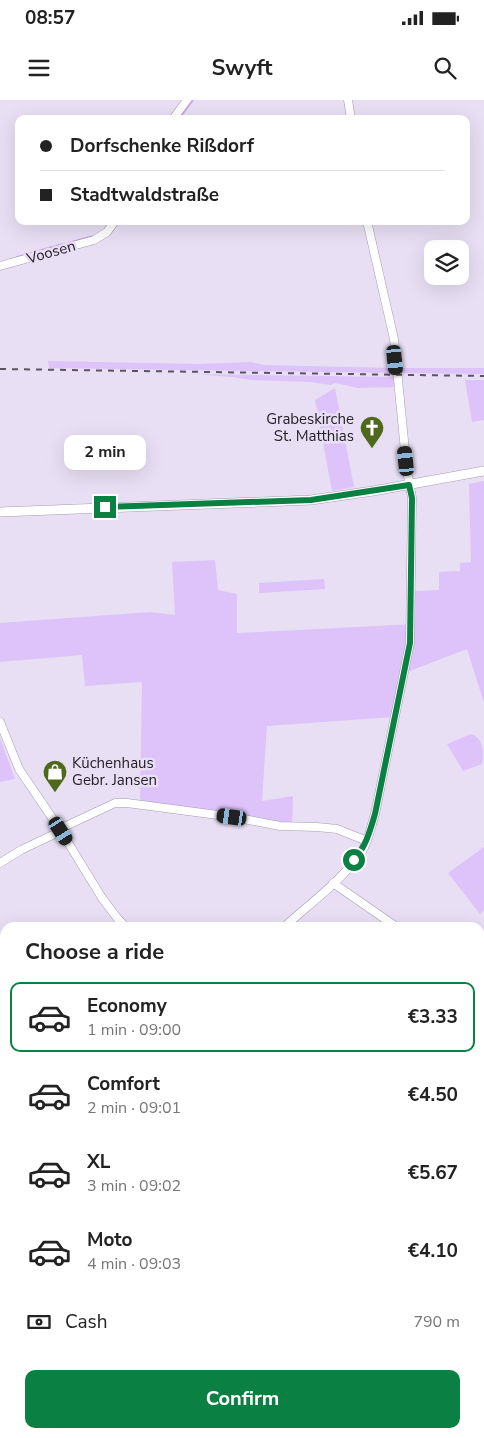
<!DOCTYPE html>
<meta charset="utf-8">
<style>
:root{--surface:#fff;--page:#f2f2f2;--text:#222;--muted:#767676;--line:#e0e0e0;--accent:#0b8043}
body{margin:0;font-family:"Nunito Sans",sans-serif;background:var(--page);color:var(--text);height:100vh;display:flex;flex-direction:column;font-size:19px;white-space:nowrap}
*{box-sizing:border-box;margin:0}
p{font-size:16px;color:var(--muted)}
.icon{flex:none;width:28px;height:28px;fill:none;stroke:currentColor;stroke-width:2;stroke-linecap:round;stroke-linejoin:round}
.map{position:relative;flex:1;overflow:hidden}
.sheet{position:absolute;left:0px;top:822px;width:485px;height:516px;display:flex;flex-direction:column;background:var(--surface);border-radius:15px 15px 0 0;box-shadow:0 5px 20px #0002}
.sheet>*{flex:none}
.banner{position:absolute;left:15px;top:15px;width:455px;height:110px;border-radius:10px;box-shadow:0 5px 20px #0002;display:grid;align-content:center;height:110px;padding:0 25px;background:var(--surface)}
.tools{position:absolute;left:424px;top:140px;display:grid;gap:10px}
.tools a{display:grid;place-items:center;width:45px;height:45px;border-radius:10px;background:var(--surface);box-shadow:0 5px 20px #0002;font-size:25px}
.end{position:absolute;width:22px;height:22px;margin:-11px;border:6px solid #0b8043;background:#fff;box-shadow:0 0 0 2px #fff}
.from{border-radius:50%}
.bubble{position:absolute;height:35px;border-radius:10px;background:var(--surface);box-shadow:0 5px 20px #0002;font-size:16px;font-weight:700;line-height:35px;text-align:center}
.car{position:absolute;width:15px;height:30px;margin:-15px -8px;border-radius:6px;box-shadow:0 0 4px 1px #0007;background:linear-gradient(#222 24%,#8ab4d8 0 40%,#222 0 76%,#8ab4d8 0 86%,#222 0)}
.banner b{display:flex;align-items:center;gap:18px;height:48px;font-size:19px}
.banner b+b{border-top:1px solid var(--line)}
.banner i{width:12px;height:12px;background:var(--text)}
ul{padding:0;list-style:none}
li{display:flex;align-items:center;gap:15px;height:70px;margin:0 10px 8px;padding:0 15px;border:2px solid transparent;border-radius:10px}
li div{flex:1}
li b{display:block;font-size:19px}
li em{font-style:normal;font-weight:700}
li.selected{border-color:var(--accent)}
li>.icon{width:45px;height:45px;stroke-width:1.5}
h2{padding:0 25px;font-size:22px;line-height:60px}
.pay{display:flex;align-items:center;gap:12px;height:55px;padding:0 25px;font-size:19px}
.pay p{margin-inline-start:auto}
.action{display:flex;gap:10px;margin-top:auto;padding:10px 25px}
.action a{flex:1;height:58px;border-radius:10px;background:var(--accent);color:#fff;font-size:20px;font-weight:700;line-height:58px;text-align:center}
.status{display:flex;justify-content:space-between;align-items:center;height:35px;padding:0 25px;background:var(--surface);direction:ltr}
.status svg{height:14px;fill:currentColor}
header{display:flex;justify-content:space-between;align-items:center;height:65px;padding:0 25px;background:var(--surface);font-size:22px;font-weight:700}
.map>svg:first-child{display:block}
</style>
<div class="status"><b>08:57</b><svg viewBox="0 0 49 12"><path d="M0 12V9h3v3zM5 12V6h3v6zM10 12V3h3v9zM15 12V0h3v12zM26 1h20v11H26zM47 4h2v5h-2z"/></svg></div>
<header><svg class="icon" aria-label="menu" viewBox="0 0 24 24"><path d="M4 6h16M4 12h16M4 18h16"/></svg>Swyft<svg class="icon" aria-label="search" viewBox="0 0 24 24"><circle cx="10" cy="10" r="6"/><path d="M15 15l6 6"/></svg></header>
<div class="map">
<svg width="484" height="1338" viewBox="0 0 484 1338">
<rect width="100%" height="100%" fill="#e8dff4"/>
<path fill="#ddc3f9" d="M48,261L198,264L251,262L264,265L393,268V273L49,268Z
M398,268H484V274L399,273Z
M194,274L394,277L395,287L358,288L335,283L331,285L310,282L252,280L231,277Z
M465,280H484V320L472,322Z
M335,288L354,387L332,391L315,300Z
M484,381V603L467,549L402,574L393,617L267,626L262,701L293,696L292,724L280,723L233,713L140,701L142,582L85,586L82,555L0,562V523L150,512L175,515L172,462L215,460L218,490L237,494V533L415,524V491L439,490V472L460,471V463L471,462L469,384Z
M324,479L325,489L259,493V483Z
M471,634C484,639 484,651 482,664L463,671L447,644Z
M0,638L15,679L0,682Z
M484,747V810L480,814L448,773Z"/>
<path fill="#c499ef" d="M480,1254H484V1338H410L409,1334H480Z"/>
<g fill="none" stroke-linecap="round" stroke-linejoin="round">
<path stroke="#d2a6fe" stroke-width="2" d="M179,19L193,0
M119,123L120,121
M68,143L93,136
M17,157L63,144"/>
<defs>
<path id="minor" d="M348,0L351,19
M173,19L187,0
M0,166L94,140L107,132L115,121
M0,622L19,669L61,731L102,798L118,819L127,828
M0,763L21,750L61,731L66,726L115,703H127L233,717L280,726L317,727L337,729L367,741
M333,783L398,828
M283,828C307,806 345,778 362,751C369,740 371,726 375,714L410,543L412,398L407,371L394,239L367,121
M216,1334L220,1338
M312,1334L313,1338
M241,1338L243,1334"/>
<path id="major" d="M0,412L311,400L373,391L484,371"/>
</defs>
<use href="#minor" stroke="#a59caf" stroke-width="9"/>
<use href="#major" stroke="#a59caf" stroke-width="10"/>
<use href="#minor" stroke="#fff" stroke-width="8"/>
<use href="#major" stroke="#fff" stroke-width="9"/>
<path stroke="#5a5460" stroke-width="2" stroke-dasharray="6 6" stroke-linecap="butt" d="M0,269L484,276"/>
</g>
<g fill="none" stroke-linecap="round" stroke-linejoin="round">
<path stroke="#0b8043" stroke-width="6" d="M105,407L311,400L409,385L412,398L410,543L375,714C370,731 366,746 354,760"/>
</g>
<defs>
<symbol id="church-pin" viewBox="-11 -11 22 30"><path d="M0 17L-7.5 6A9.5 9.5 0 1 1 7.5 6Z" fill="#4f691c" stroke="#e8dff4"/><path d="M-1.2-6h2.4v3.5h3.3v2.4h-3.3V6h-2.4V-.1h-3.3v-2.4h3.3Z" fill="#fff"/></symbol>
<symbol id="shop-pin" viewBox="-11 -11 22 30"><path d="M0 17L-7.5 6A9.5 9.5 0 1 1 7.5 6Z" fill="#4f691c" stroke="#e8dff4"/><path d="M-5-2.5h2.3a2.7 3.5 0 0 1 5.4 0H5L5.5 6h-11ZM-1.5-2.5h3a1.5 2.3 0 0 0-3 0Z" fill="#fff"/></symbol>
</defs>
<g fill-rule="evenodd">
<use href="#church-pin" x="358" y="314" width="28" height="38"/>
<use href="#shop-pin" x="41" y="658" width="28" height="38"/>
</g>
<g text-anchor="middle" stroke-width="5" stroke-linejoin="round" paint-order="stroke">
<g font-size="15" fill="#242028" stroke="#e8dff4">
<text transform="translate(51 152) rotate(-16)" y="5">Voosen</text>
</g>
<g font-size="15" fill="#242028" stroke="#e8dff4" text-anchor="end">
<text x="354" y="324">Grabeskirche<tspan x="354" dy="17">St. Matthias</tspan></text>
<text x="72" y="668" text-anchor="start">Küchenhaus<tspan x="72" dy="17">Gebr. Jansen</tspan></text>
</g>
</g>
</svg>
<div class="tools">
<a><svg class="icon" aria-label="layers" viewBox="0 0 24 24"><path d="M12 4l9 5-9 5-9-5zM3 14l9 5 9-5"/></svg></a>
</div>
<i class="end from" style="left:354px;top:760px"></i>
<i class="end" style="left:105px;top:407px"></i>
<div class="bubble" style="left:64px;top:335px;width:82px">2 min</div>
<i class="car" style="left:395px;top:260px;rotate:174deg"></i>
<i class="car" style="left:406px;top:361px;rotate:354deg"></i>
<i class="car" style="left:232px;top:717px;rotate:278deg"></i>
<i class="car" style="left:61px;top:731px;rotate:148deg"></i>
<div class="banner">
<b><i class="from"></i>Dorfschenke Rißdorf</b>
<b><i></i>Stadtwaldstraße</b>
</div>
<section class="sheet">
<h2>Choose a ride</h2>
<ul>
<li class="selected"><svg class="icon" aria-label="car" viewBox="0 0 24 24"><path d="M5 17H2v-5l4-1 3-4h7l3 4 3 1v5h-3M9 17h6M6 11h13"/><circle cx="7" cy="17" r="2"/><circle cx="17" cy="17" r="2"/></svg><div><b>Economy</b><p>1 min · 09:00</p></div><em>€3.33</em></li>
<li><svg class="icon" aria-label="car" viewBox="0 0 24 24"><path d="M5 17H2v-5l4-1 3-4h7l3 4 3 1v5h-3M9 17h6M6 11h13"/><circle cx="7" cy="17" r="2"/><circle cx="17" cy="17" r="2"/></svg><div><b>Comfort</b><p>2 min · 09:01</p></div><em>€4.50</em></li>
<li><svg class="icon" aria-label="car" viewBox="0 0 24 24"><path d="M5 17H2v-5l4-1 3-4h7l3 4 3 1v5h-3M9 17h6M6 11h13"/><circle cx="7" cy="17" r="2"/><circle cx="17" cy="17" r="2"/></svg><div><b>XL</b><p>3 min · 09:02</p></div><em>€5.67</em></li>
<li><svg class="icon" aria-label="car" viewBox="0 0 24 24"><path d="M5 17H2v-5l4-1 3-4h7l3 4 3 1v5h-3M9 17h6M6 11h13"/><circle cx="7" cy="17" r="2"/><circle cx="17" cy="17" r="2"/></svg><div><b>Moto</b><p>4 min · 09:03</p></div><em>€4.10</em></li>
</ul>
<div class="pay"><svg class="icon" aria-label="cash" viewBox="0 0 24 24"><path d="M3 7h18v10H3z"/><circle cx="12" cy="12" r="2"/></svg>Cash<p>790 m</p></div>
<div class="action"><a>Confirm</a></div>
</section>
</div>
